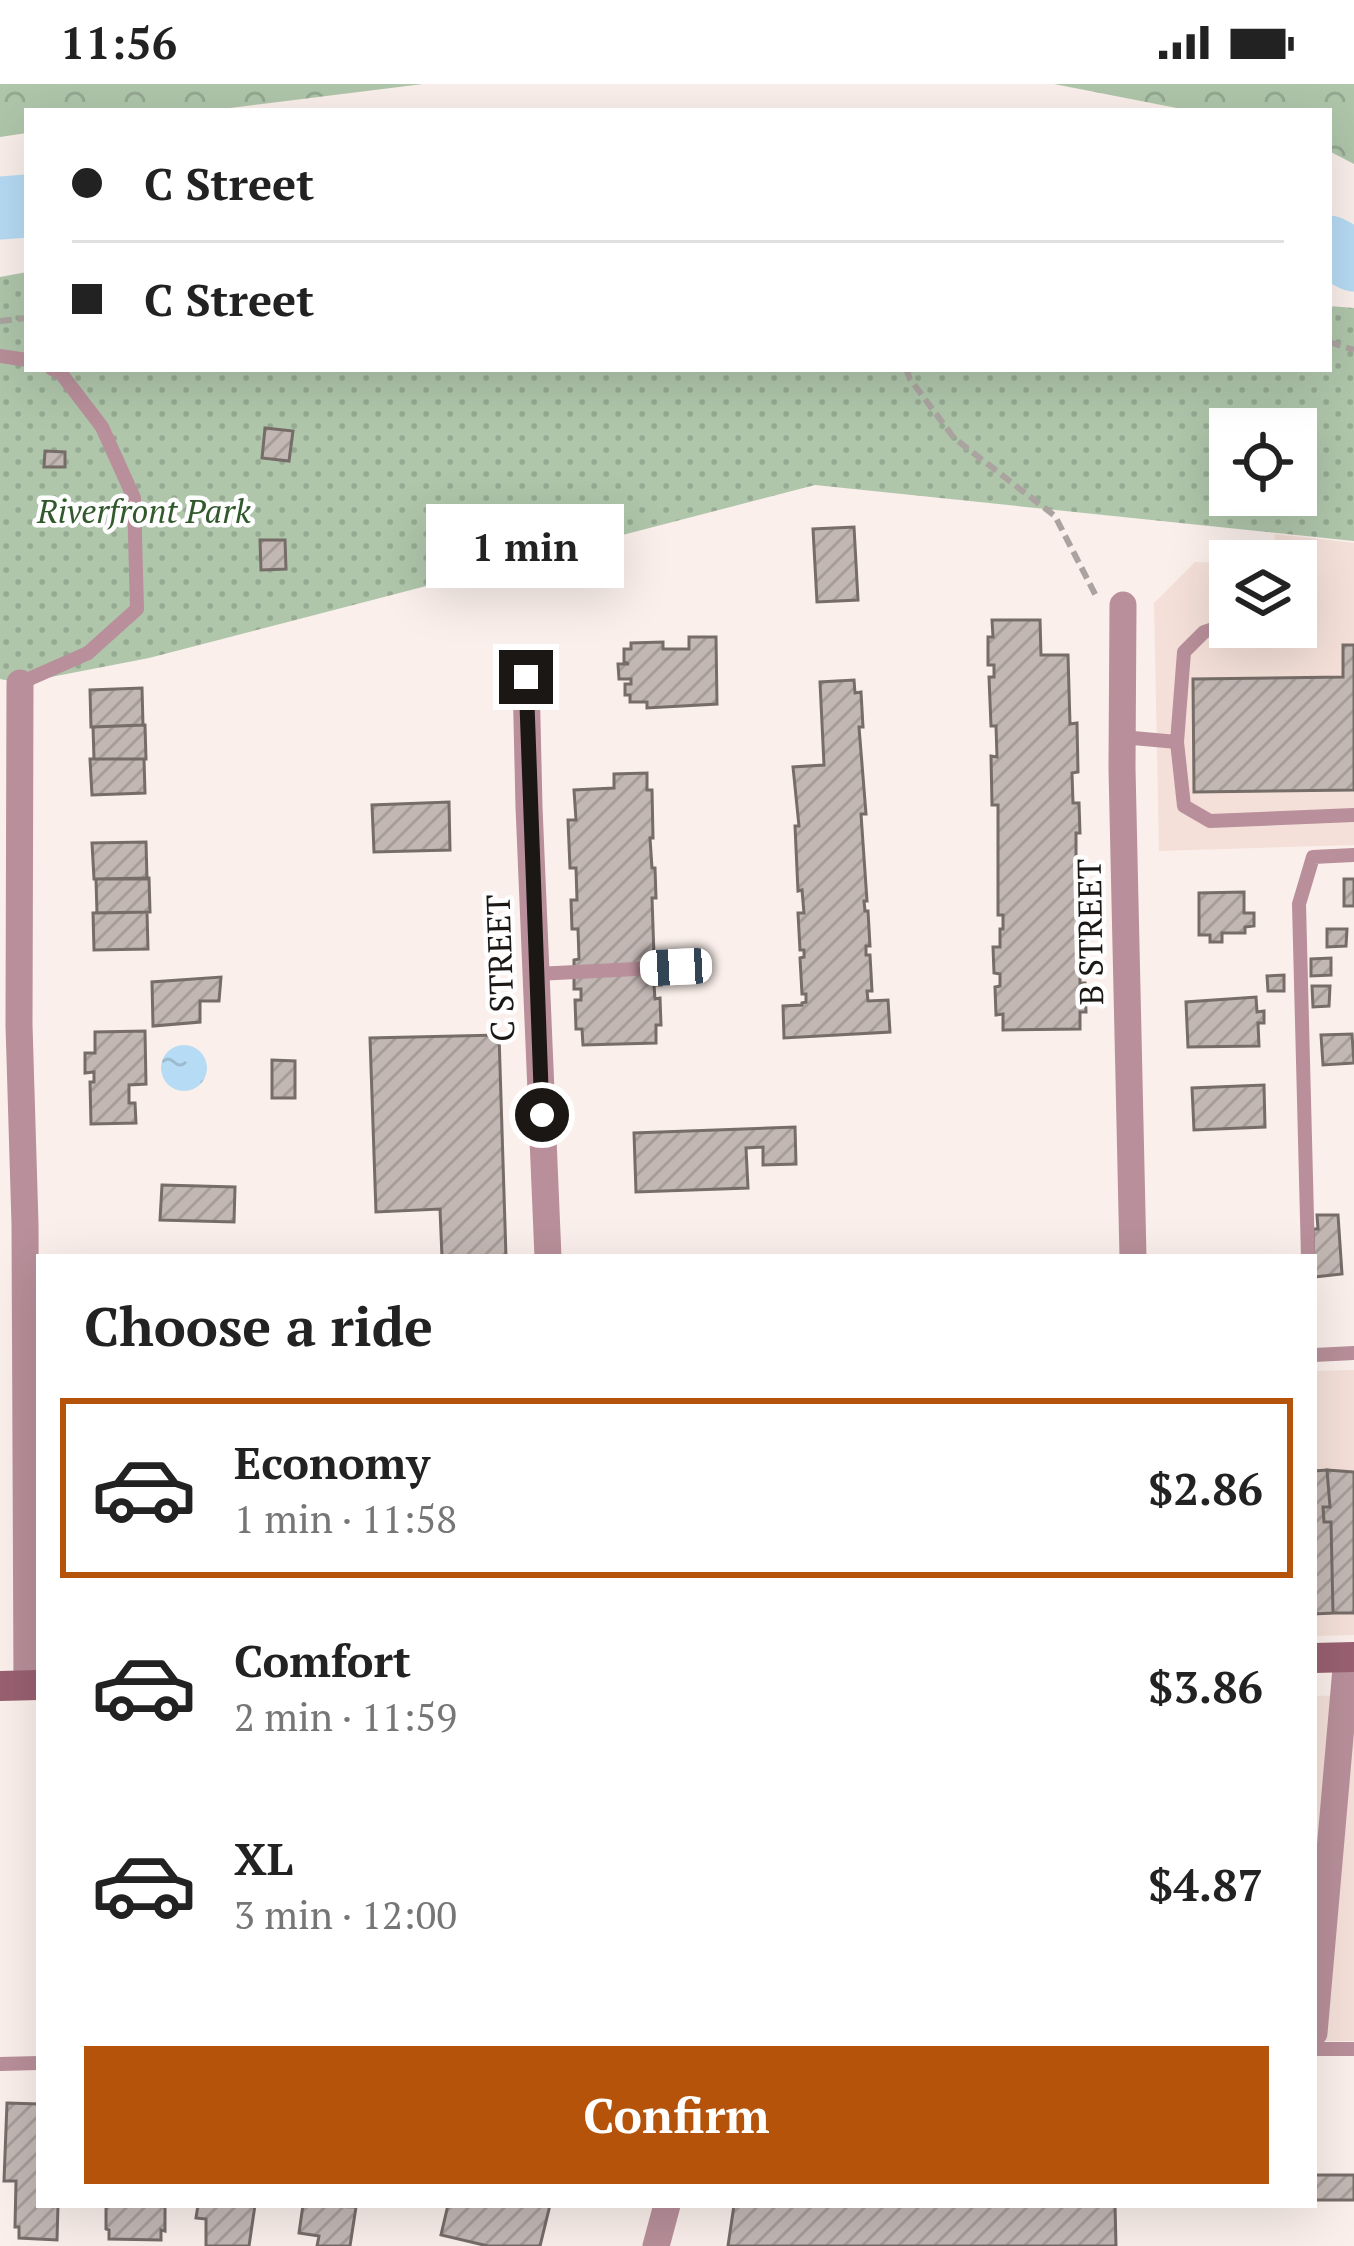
<!DOCTYPE html>
<meta charset="utf-8">
<style>
:root{--surface:#fff;--page:#f6f6f6;--text:#222;--muted:#767676;--line:#e0e0e0;--accent:#b45309}
body{margin:0;font-family:"PT Serif",serif;background:var(--page);color:var(--text);height:100vh;display:flex;flex-direction:column;font-size:45px;white-space:nowrap}
*{box-sizing:border-box;margin:0}
p{font-size:39px;color:var(--muted)}
.icon{flex:none;width:66px;height:66px;fill:none;stroke:currentColor;stroke-width:2;stroke-linecap:round;stroke-linejoin:round}
.map{position:relative;flex:1;overflow:hidden}
.sheet{position:absolute;left:36px;top:1170px;width:1281px;height:954px;display:flex;flex-direction:column;background:var(--surface);border-radius:0px;box-shadow:0 12px 48px #0002}
.sheet>*{flex:none}
.top-card{position:absolute;left:24px;top:24px;width:1308px;height:264px;border-radius:0px;box-shadow:0 12px 48px #0002;display:grid;align-content:center;height:264px;padding:0 48px;background:var(--surface)}
.controls{position:absolute;left:1209px;top:324px;display:grid;gap:24px}
.controls a{display:grid;place-items:center;width:108px;height:108px;border-radius:0px;background:var(--surface);box-shadow:0 12px 48px #0002;font-size:60px}
.end{position:absolute;width:54px;height:54px;margin:-27px;border:15px solid #1b1715;background:#fff;box-shadow:0 0 0 6px #fff}
.from{border-radius:50%}
.bubble{position:absolute;height:84px;border-radius:0px;background:var(--surface);box-shadow:0 12px 48px #0002;font-size:39px;font-weight:800;line-height:84px;text-align:center}
.car{position:absolute;width:36px;height:72px;margin:-36px -18px;border-radius:15px;box-shadow:0 0 9px 3px #0007;background:linear-gradient(#fff 24%,#345 0 40%,#fff 0 76%,#345 0 86%,#fff 0)}
.top-card b{display:flex;align-items:center;gap:42px;height:114px;font-size:45px}
.top-card b+b{border-top:3px solid var(--line)}
.top-card i{width:30px;height:30px;background:var(--text)}
ul{padding:0;list-style:none}
li{display:flex;align-items:center;gap:36px;height:180px;margin:0 24px 18px;padding:0 24px;border:6px solid transparent;border-radius:0px}
li div{flex:1}
li b{display:block;font-size:45px}
li em{font-style:normal;font-weight:800}
li.on{border-color:var(--accent)}
li>.icon{width:108px;height:108px;stroke-width:1.5}
h2{padding:0 48px;font-size:54px;line-height:144px}
.action{display:flex;gap:24px;margin-top:auto;padding:24px 48px}
.action a{flex:1;height:138px;border-radius:0px;background:var(--accent);color:#fff;font-size:48px;font-weight:800;line-height:138px;text-align:center}
.status{display:flex;justify-content:space-between;align-items:center;height:84px;padding:0 60px;background:var(--surface);direction:ltr}
.status svg{height:33px;fill:currentColor}
.map>svg:first-child{display:block}
</style>
<div class="status"><b>11:56</b><svg viewBox="0 0 49 12"><path d="M0 12V9h3v3zM5 12V6h3v6zM10 12V3h3v9zM15 12V0h3v12zM26 1h20v11H26zM47 4h2v5h-2z"/></svg></div>
<div class="map">
<svg width="1354" height="2162" viewBox="0 0 1354 2162">
<defs>
<pattern id="forest-crowns" width="20" height="18" patternUnits="userSpaceOnUse" patternTransform="scale(3)"><rect width="20" height="18" fill="#afc6ab"/><path d="M2 6a3 3 0 1 1 6 0M12 15a3 3 0 1 1 6 0" fill="none" stroke="#96a992"/></pattern>
<pattern id="park-dots" width="8" height="8" patternUnits="userSpaceOnUse" patternTransform="scale(3)"><rect width="8" height="8" fill="#afc6ab"/><path d="M2 2h.1M6 6h.1" fill="none" stroke="#96a992" stroke-width="1.8" stroke-linecap="round"/></pattern>
<pattern id="water-ripples" width="26" height="14" patternUnits="userSpaceOnUse" patternTransform="scale(3)"><rect width="26" height="14" fill="#b6dbf4"/><path d="M2 4q2-2 4 0t4 0M15 11q2-2 4 0t4 0" fill="none" stroke="#9cbbd0"/></pattern>
<pattern id="building-hatch" width="6" height="6" patternUnits="userSpaceOnUse" patternTransform="scale(3)"><rect width="6" height="6" fill="#c2b7b3"/><path d="M-1 1l2-2M0 6l6-6M5 7l2-2" fill="none" stroke="#a69d99"/></pattern>
</defs>
<rect width="100%" height="100%" fill="#faefea"/>
<path fill="#f4e0d8" d="M1275,450L1354,459V761L1159,767L1154,519L1195,478L1230,479V543H1296V477H1271Z
M1354,1286V1551L1314,1552V1287Z
M1354,1611V1957H1314V1612Z"/>
<path fill="url(#forest-crowns)" d="M0,0H423L206,27H27V49L0,53Z
M1054,0H1354V80L1329,67V27H1192Z"/>
<path fill="url(#park-dots)" fill-rule="evenodd" d="M27,188V285H1329V222L1354,224V457L815,401L149,574L20,599L0,595V193ZM1230,345H1296V411H1230Z"/>
<path fill="url(#water-ripples)" d="M161 984a23 23 0 1 1 46 0a23 23 0 1 1-46 0Z"/>
<g fill="none" stroke-linecap="round" stroke-linejoin="round">
<path stroke="#b6dbf4" stroke-width="63" d="M0,124L27,122
M1329,163L1354,176"/>
</g>
<path fill="url(#building-hatch)" stroke="#766c68" stroke-width="3" d="M265,344L293,347L289,377L262,374Z
M45,367L65,368V383H44Z
M854,443L858,516L817,518L813,445Z
M260,456H285L286,485L261,486Z
M992,536H1040L1041,571H1068L1070,640L1077,639L1078,688L1072,689L1073,719H1079L1080,749H1076V779L1081,778L1083,829H1078L1079,858H1084L1085,888H1080V899H1085L1086,928H1080V945L1003,946V930L996,931L995,903L1000,902V890L994,889L993,863H1000V845H1003V831H998V721H992L991,672L997,673L996,642H991L989,593H994V581H988V553H993Z
M689,553H716L717,620L647,624V618H630V611H625V600H631V595H619L618,580H629L624,578V565H631V559L663,558V565H689Z
M1343,561H1354V706L1194,708L1193,595L1343,593Z
M854,596L855,609L861,608L863,643H859L866,730H861L867,817H864L865,827H868L870,862H866V871H870L872,907H867L868,917L888,916L890,948L784,954L783,922L802,921V919L806,918V910H802L800,874L804,873V866H800L798,829H804L802,806L798,807L795,742H799L793,683L824,681L820,598Z
M142,604L143,641L91,643L90,606Z
M145,641L146,675H94L93,643Z
M90,675H144L145,709L92,711Z
M647,689V706H652L653,754H650L652,784H655L656,814H652L654,872H660L661,901H654L655,915L660,914L661,941H656V959L583,961L582,945H576L575,916H581V905H574V876L579,875L578,845H572L571,816H577L576,784H570L568,736H576L574,706L614,704V690Z
M449,718L450,766L374,768L372,721Z
M146,758L147,795H94L92,759Z
M149,794L150,828L97,829L96,795Z
M1344,795H1354V822H1344Z
M1244,808V829H1254V842L1245,843V849H1222V858H1210V851H1199V809Z
M147,828L148,865L94,866L93,829Z
M1327,845H1347L1346,862L1327,863Z
M1331,874V891L1311,892V875Z
M1284,891V907H1268L1267,892Z
M221,893L219,917H200V938L153,942L152,898Z
M1312,902H1330L1329,922L1313,923Z
M1256,913L1257,928L1264,927V939H1258L1259,962L1188,963L1186,918Z
M145,947L146,1000L129,1001V1019H135L136,1039L91,1040L90,998H94V988L85,989V969H95V948Z
M1352,950L1354,979L1323,981L1321,951Z
M499,951L506,1173H442L440,1125L376,1128L370,954Z
M272,976L295,977V1014H272Z
M1264,1001L1265,1043L1194,1046L1192,1004Z
M795,1043L796,1080L763,1081V1063L746,1064L748,1104L636,1108L634,1049Z
M162,1101L235,1103L234,1138L160,1136Z
M1317,1131H1338L1342,1190L1314,1193L1313,1145H1318Z
M1327,1386L1330,1423H1323L1324,1438H1331L1333,1529L1314,1530V1387Z
M1327,1386L1354,1388V1529H1333L1331,1438H1324L1323,1423H1330Z
M7,2019L39,2020V2121H58L57,2156L19,2154V2143H15L16,2097H4Z
M1314,2091H1354V2116H1314Z
M106,2121H165V2147L161,2146V2156L109,2155V2146L106,2145Z
M198,2121H255L249,2162H206V2135L196,2134Z
M303,2121L356,2123L350,2162H317L319,2152L299,2149Z
M448,2121H550L540,2162H488L441,2151Z
M734,2121H1115L1116,2162H728Z"/>
<g fill="none" stroke-linecap="round" stroke-linejoin="round">
<path stroke="#aba39f" stroke-width="6" stroke-dasharray="12 6" stroke-linecap="butt" d="M0,237L27,234
M1329,258L1354,266
M906,285L910,295L954,354L1055,432L1096,512"/>
<path stroke="#b88f9a" stroke-width="14" d="M0,272L27,276
M1230,539L1204,548L1184,568L1177,658L1184,722L1210,737L1354,731
M20,599L88,569L137,525L134,414L102,343L60,288L52,285
M1122,653L1177,658
M536,890L676,883
M1308,1173L1299,820L1313,773L1354,771
M1314,1271L1354,1269
M1314,1965H1354
M0,1980L39,1979"/>
<path stroke="#b88f9a" stroke-width="27" d="M1123,521L1122,684L1133,1173
M526,593L529,723L548,1173
M20,599L19,941L25,1140L27,1601
M1314,1949L1347,1573
M656,2162L667,2121"/>
<path stroke="#996071" stroke-width="30" d="M1314,1574L1354,1573
M0,1602L39,1601"/>
</g>
<g fill="none" stroke-linecap="round" stroke-linejoin="round">
<path stroke="#1b1715" stroke-width="15" d="M526,593L542,1031"/>
</g>
<g text-anchor="middle" stroke-width="9" stroke-linejoin="round" paint-order="stroke">
<g font-size="33" font-style="italic" fill="#32592d" stroke="#fefefe">
<text x="144" y="439">Riverfront Park</text>
</g>
<g font-size="33" fill="#1b1715" stroke="#fefefe">
<text transform="translate(1090 848) rotate(-91)" y="12">B STREET</text>
<text transform="translate(500 884) rotate(-92)" y="12">C STREET</text>
</g>
</g>
</svg>
<div class="controls">
<a><svg class="icon" aria-label="locate" viewBox="0 0 24 24"><circle cx="12" cy="12" r="6"/><path d="M12 2v4M12 18v4M2 12h4M18 12h4"/></svg></a>
<a><svg class="icon" aria-label="layers" viewBox="0 0 24 24"><path d="M12 4l9 5-9 5-9-5zM3 14l9 5 9-5"/></svg></a>
</div>
<i class="end from" style="left:542px;top:1031px"></i>
<i class="end" style="left:526px;top:593px"></i>
<div class="bubble" style="left:426px;top:420px;width:198px">1 min</div>
<i class="car" style="left:676px;top:883px;rotate:267deg"></i>
<div class="top-card">
<b><i class="from"></i>C Street</b>
<b><i></i>C Street</b>
</div>
<section class="sheet">
<h2>Choose a ride</h2>
<ul>
<li class="on"><svg class="icon" aria-label="car" viewBox="0 0 24 24"><path d="M5 17H2v-5l4-1 3-4h7l3 4 3 1v5h-3M9 17h6M6 11h13"/><circle cx="7" cy="17" r="2"/><circle cx="17" cy="17" r="2"/></svg><div><b>Economy</b><p>1 min · 11:58</p></div><em>$2.86</em></li>
<li><svg class="icon" aria-label="car" viewBox="0 0 24 24"><path d="M5 17H2v-5l4-1 3-4h7l3 4 3 1v5h-3M9 17h6M6 11h13"/><circle cx="7" cy="17" r="2"/><circle cx="17" cy="17" r="2"/></svg><div><b>Comfort</b><p>2 min · 11:59</p></div><em>$3.86</em></li>
<li><svg class="icon" aria-label="car" viewBox="0 0 24 24"><path d="M5 17H2v-5l4-1 3-4h7l3 4 3 1v5h-3M9 17h6M6 11h13"/><circle cx="7" cy="17" r="2"/><circle cx="17" cy="17" r="2"/></svg><div><b>XL</b><p>3 min · 12:00</p></div><em>$4.87</em></li>
</ul>
<div class="action"><a>Confirm</a></div>
</section>
</div>
